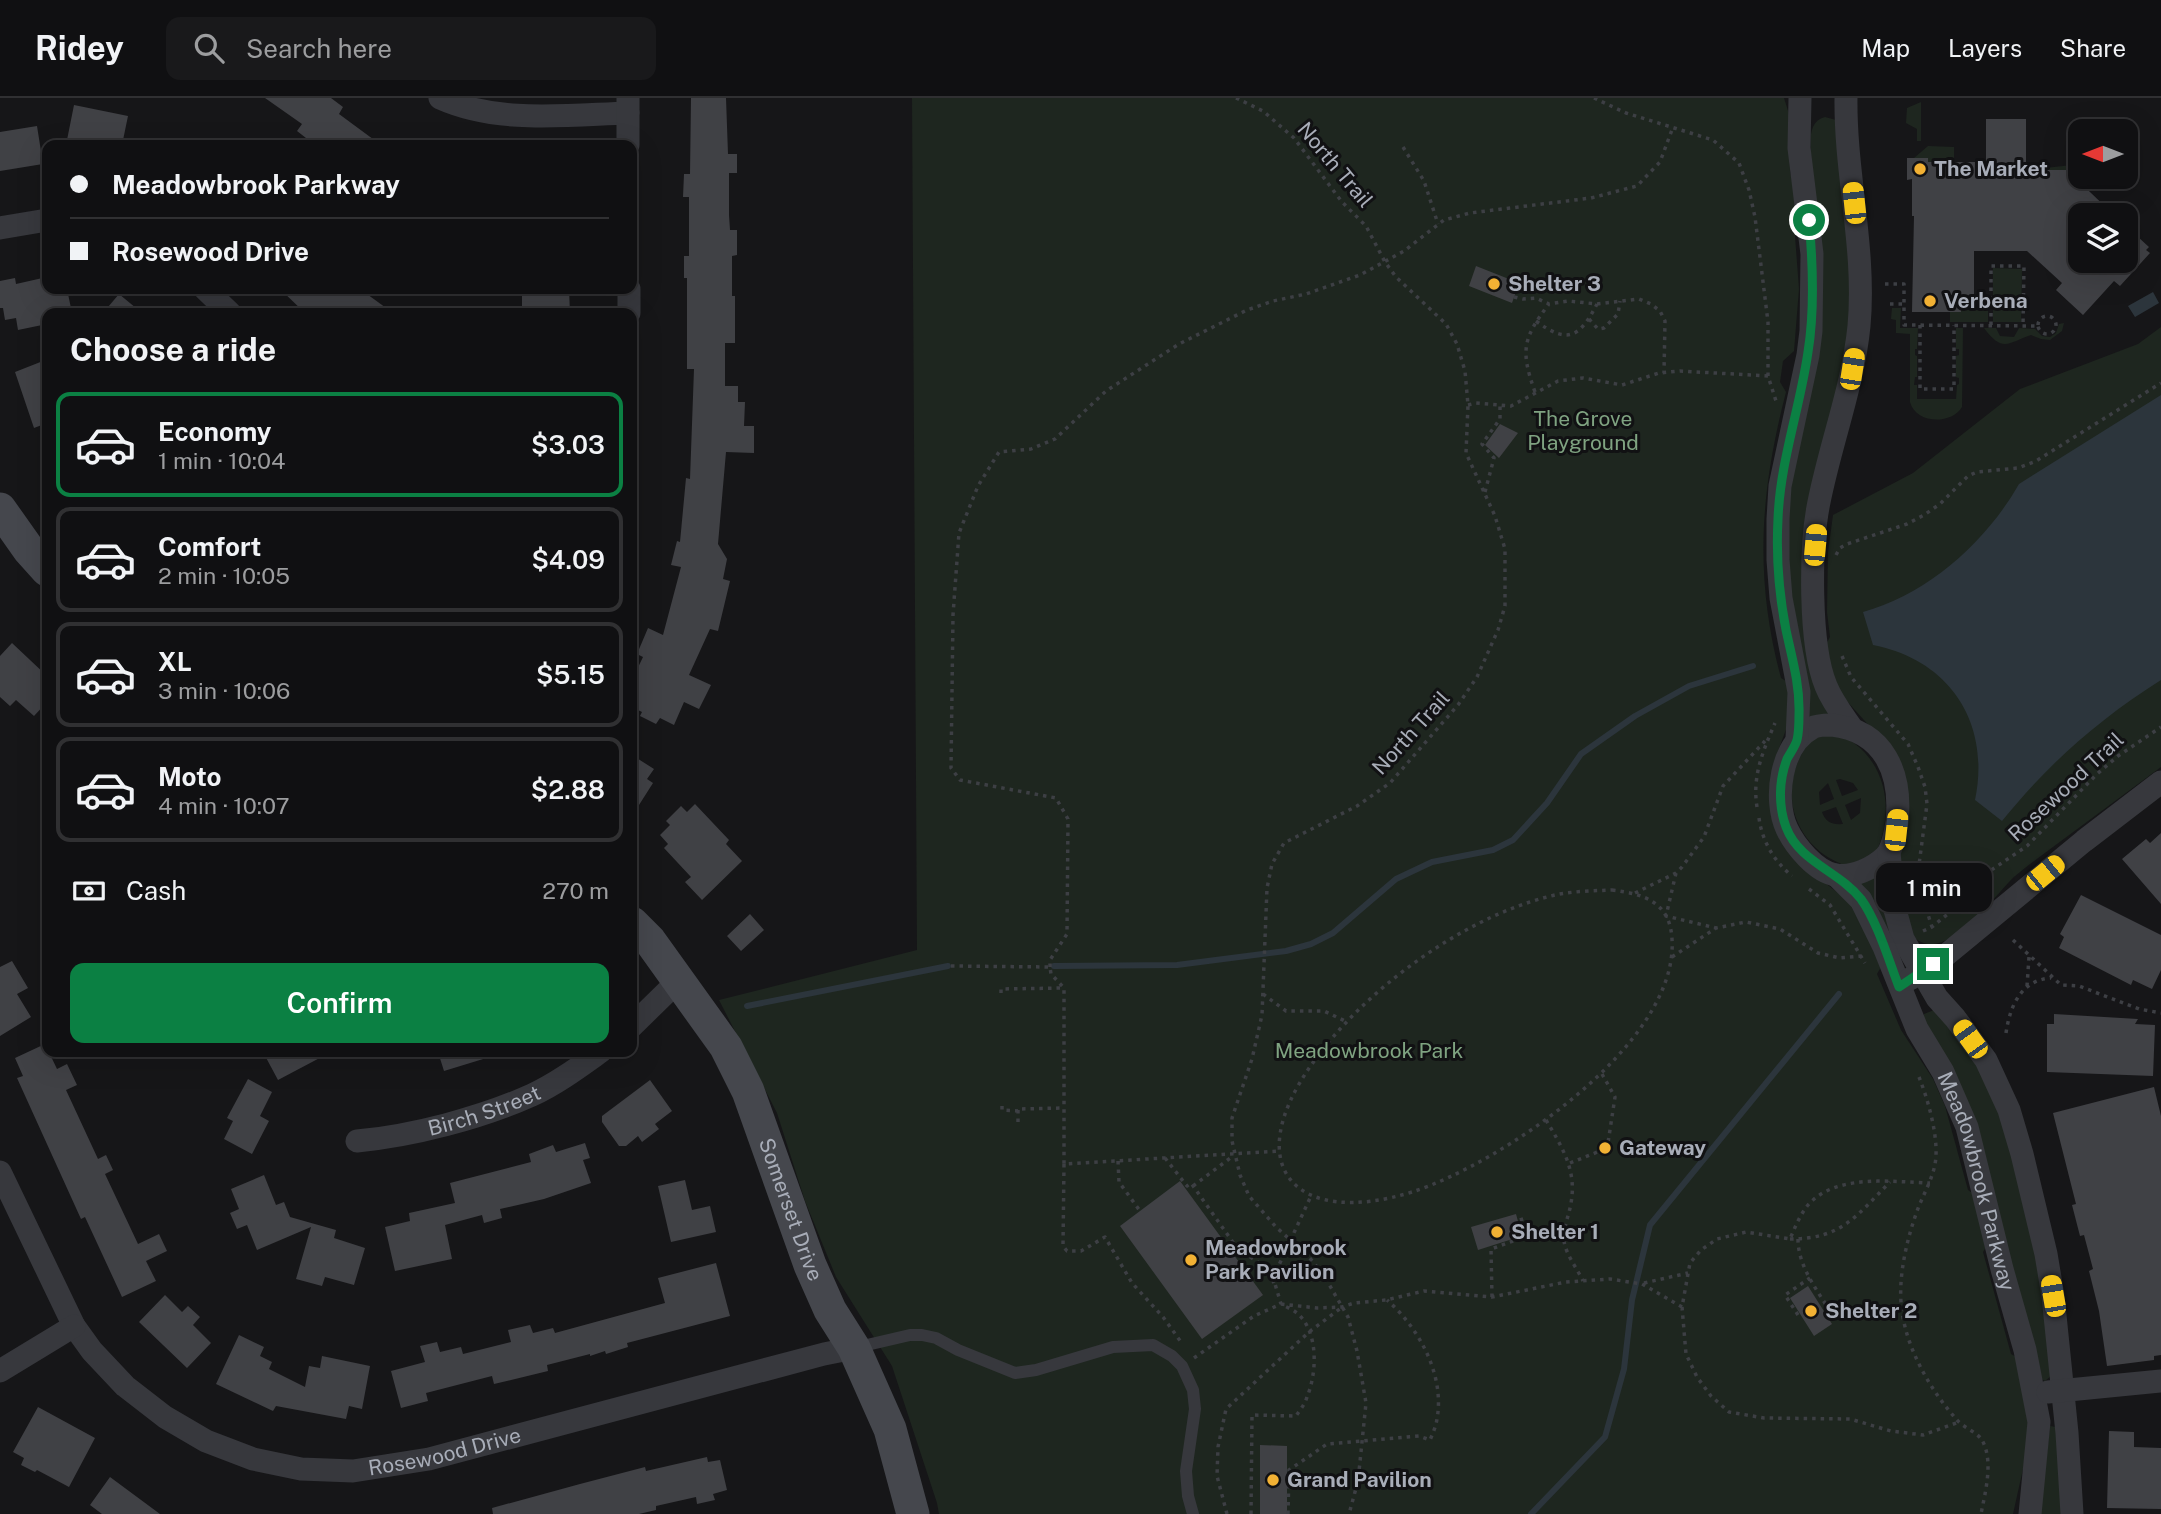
<!DOCTYPE html>
<meta charset="utf-8">
<style>
:root{--surface:#101012;--page:#19191b;--text:#f1f3f6;--muted:#9c9d9f;--line:#303032;--accent:#0b8043}
body{margin:0;font-family:"Public Sans",sans-serif;background:var(--page);color:var(--text);height:100vh;display:flex;flex-direction:column;font-size:26px;white-space:nowrap}
*{box-sizing:border-box;margin:0}
p{font-size:23px;color:var(--muted)}
.icon{flex:none;width:38px;height:38px;fill:none;stroke:currentColor;stroke-width:2;stroke-linecap:round;stroke-linejoin:round}
.map{position:relative;flex:1;overflow:hidden}
.drawer{position:absolute;left:42px;top:210px;width:595px;height:749px;display:flex;flex-direction:column;background:var(--surface);border-radius:14px;box-shadow:0 7px 28px #0002,0 0 0 2px var(--line)}
.drawer>*{flex:none}
.hud{position:absolute;left:42px;top:42px;width:595px;height:154px;border-radius:14px;box-shadow:0 7px 28px #0002,0 0 0 2px var(--line);display:grid;align-content:center;height:154px;padding:0 28px;background:var(--surface)}
.needle{width:46px;rotate:270deg}
.fabs{position:absolute;left:2068px;top:21px;display:grid;gap:14px}
.fabs a{display:grid;place-items:center;width:70px;height:70px;border-radius:14px;background:var(--surface);box-shadow:0 7px 28px #0002,0 0 0 2px var(--line);font-size:35px}
.end{position:absolute;width:32px;height:32px;margin:-16px;border:9px solid #0b8043;background:#fff;box-shadow:0 0 0 4px #fff}
.from{border-radius:50%}
.bubble{position:absolute;height:49px;border-radius:14px;background:var(--surface);box-shadow:0 7px 28px #0002,0 0 0 2px var(--line);font-size:23px;font-weight:600;line-height:49px;text-align:center}
.car{position:absolute;width:21px;height:42px;margin:-21px -10px;border-radius:9px;box-shadow:0 0 5px 2px #0007;background:linear-gradient(#f5c518 24%,#345 0 40%,#f5c518 0 76%,#345 0 86%,#f5c518 0)}
.hud b{display:flex;align-items:center;gap:24px;height:66px;font-size:26px}
.hud b+b{border-top:2px solid var(--line)}
.hud i{width:18px;height:18px;background:var(--text)}
ul{padding:0;list-style:none}
li{display:flex;align-items:center;gap:21px;height:105px;margin:0 14px 10px;padding:0 14px;border:4px solid var(--line);border-radius:14px}
li div{flex:1}
li b{display:block;font-size:26px}
li em{font-style:normal;font-weight:600}
li.active{border-color:var(--accent)}
li>.icon{width:63px;height:63px;stroke-width:1.5}
h2{padding:0 28px;font-size:32px;line-height:84px}
.pay{display:flex;align-items:center;gap:18px;height:77px;padding:0 28px;font-size:26px}
.pay p{margin-inline-start:auto}
.action{display:flex;gap:14px;margin-top:auto;padding:14px 28px}
.action a{flex:1;height:80px;border-radius:14px;background:var(--accent);color:#fff;font-size:28px;font-weight:600;line-height:80px;text-align:center}
header{display:flex;align-items:center;gap:42px;box-sizing:border-box;height:98px;padding:0 35px;background:var(--surface);border-bottom:2px solid var(--line)}
header strong{font-size:33px}
nav{display:flex;gap:38px;margin-inline-start:auto;font-size:24px}
.search{width:490px;height:63px;background:var(--page);display:flex;align-items:center;gap:18px;box-sizing:border-box;padding:0 24px;border-radius:14px;color:var(--muted);font-size:26px}
.map>svg:first-child{display:block}
</style>
<header>
<strong>Ridey</strong>
<div class="search"><svg class="icon" aria-label="search" viewBox="0 0 24 24"><circle cx="10" cy="10" r="6"/><path d="M15 15l6 6"/></svg>Search here</div>
<nav><a>Map</a><a>Layers</a><a>Share</a></nav>
</header>
<div class="map">
<svg width="2161" height="1416" viewBox="0 0 2161 1416">
<rect width="100%" height="100%" fill="#161618"/>
<path fill="#1e261f" fill-rule="evenodd" d="M912,0H1784L1789,16L1790,73L1802,130L1795,138L1799,191L1794,253L1783,263L1780,284L1786,294C1760,394 1754,479 1781,580L1789,585L1791,618L1777,656L1771,681L1820,781L1855,808L1882,867L1877,876L1901,932L1933,981L1945,1008L1968,1092L1974,1096L1986,1149L1983,1154L2011,1256L2020,1261L2029,1320L2025,1362L2013,1416H939L937,1405L892,1268L836,1179L805,1103L777,1015L719,902L917,852Z
M1921,4V43H1917V31L1906,25L1907,10Z
M1825,19L1836,22L1852,190L1847,254L1815,387L1829,617L1809,619L1790,502L1787,411L1812,72C1812,55 1804,24 1825,19Z
M1928,48L1954,49V64H1928V60H1914Z
M2072,67L2081,68V79H2085L2083,81L2077,77L2075,79L2067,72H2052V77H2019V70L2036,71Z
M1993,170L2022,171L2021,224H1993Z
M1892,210H1901L1900,230H1918L1917,251H1915V257L1917,258V279H1915L1914,287H1917V301H1956L1957,287L1959,286V280L1956,279V258L1959,257V251H1956V230H1963L1962,309C1951,327 1916,326 1910,304V236L1896,235V222L1891,221Z
M1961,210L1988,212V224H1950V214H1960Z
M2064,225L2062,233L2050,242L2041,241L2031,237C2009,244 2003,256 1984,230H1996L2000,238L2014,239L2019,230L2035,231L2042,238L2050,239L2056,235L2059,226Z
M2161,229V669L2030,766C2023,772 2015,777 2009,784C1988,806 1935,878 1907,830L1883,643L1844,600L1834,581L1824,550L1830,539L1827,514L1828,454L1833,417L1913,375L2020,291L2138,246Z
M1822,635C1832,638 1846,639 1854,645C1889,671 1893,718 1876,755L1847,768C1805,755 1781,711 1796,669C1801,654 1809,643 1822,635ZM1840,681L1853,685L1858,692L1842,698L1836,682ZM1828,685L1834,701L1820,707L1819,694ZM1861,700L1860,715L1851,722L1845,707ZM1836,709L1843,726H1842C1833,727 1825,724 1822,714Z
M1877,777L1892,839L1859,785Z
M1934,912L1944,919L1994,993L2039,1154L2052,1277L2045,1283L2041,1281L1924,922V916Z
M2050,1328L2056,1329L2063,1416H2040Z"/>
<path fill="#2c353c" d="M2153,194L2159,205L2135,219L2128,208Z
M2161,297V582C2098,622 2049,665 2002,723L1975,702C1991,625 1950,562 1873,547L1863,514C1928,496 1986,444 2019,386Z"/>
<g fill="none" stroke-linecap="round" stroke-linejoin="round">
<path stroke="#2c353c" stroke-width="6" d="M1054,868L1177,867L1286,853L1311,846L1333,835L1396,781L1432,764L1493,752L1513,742L1547,705L1581,656L1635,618L1689,588L1753,568
M747,908L948,868
M1531,1416L1605,1339L1624,1271L1632,1202L1650,1127L1839,896"/>
</g>
<path fill="#404145" d="M265,0H331L343,9L339,16L381,47H315L297,33L302,26Z
M691,0H726L728,56H737V75H729V117L730,132H737V157L732,158V198H735V245H725V288H738V304H745L744,328H754V355L726,354L718,446L727,461L723,481L730,483L718,533L710,531L689,577L711,587L699,611L684,604L674,627L660,620L656,626L640,618L642,614L632,609V582L643,559L637,556L648,530L663,537L681,469L671,467L677,443L680,444L686,380L690,381L694,271H687V180H684V158H689V99H683L684,76H690Z
M74,7L128,18L122,47H66Z
M1986,21H2026V72H2067L2114,117H2081V163H2126V128L2149,149L2146,152L2150,155L2120,188L2114,183L2083,217L2056,192L2062,185L2027,153H1974V210H1961V214H1912L1914,118H1912V81L1907,82V60H1928V64H1986Z
M37,28L43,66L0,73V34Z
M1476,168L1519,185L1512,205L1469,188Z
M47,179V191H67L72,215H47V226L18,232L16,220L5,222L3,210H0V183L15,180L16,186Z
M280,191H360L393,215H305Z
M522,191H569L570,215H522Z
M119,196L142,215H103Z
M43,263L47,275V325L34,330L15,274Z
M1500,326L1518,335L1499,360L1485,347Z
M12,545L47,578V604L34,618L16,602L10,608L0,599V558Z
M632,657L654,671L647,681L653,685L632,718Z
M695,706L729,742L726,746L742,763L702,802L685,784L691,779L664,750L668,746L660,737L670,727L666,723L681,708L687,714Z
M2161,735V806L2122,761L2146,741L2150,745Z
M2081,797L2161,837V872L2152,891L2133,882L2131,887L2059,850L2064,839L2060,836Z
M750,816L764,832L741,853L727,838Z
M12,863L28,890L17,896L31,919L0,938V869Z
M2054,916L2138,921L2135,926L2155,927L2153,978L2047,974V926H2054Z
M45,946L57,971L67,966L77,987L66,992L98,1061L106,1057L113,1072L105,1076L138,1146L159,1136L167,1153L146,1163L156,1183L122,1199L85,1119L81,1121L17,980L23,978L15,960Z
M263,954H331L278,982Z
M438,954H492L493,958L444,973Z
M248,981L272,994L260,1018L269,1023L252,1056L224,1041L233,1023L227,1020Z
M650,982L672,1013L655,1026L659,1031L642,1044L638,1038L626,1048H619L602,1024V1018Z
M2154,989L2161,1018V1257L2154,1258V1262L2107,1268L2099,1213L2089,1173L2093,1171L2084,1137L2080,1138L2072,1107L2076,1106L2053,1015Z
M585,1045L590,1060L583,1062L591,1085L544,1101L500,1111L502,1120L484,1125L482,1117L445,1127L452,1161L395,1173L385,1129L410,1123L409,1115L455,1105L450,1085L531,1064L529,1056L553,1047L556,1054Z
M264,1077L276,1107L284,1104L290,1119L336,1132L334,1140L365,1150L354,1187L325,1179L322,1188L296,1181L311,1129L257,1152L247,1127L237,1131L230,1115L239,1111L231,1091Z
M685,1082L692,1112L710,1108L716,1134L671,1144L658,1088Z
M1180,1083L1263,1197L1202,1241L1120,1128Z
M1516,1116L1522,1138L1478,1152L1471,1129Z
M716,1165L730,1218L627,1245L628,1249L606,1256L605,1253L590,1258V1256L547,1267L548,1273L494,1286L492,1278L426,1295L428,1303L401,1310L391,1273L425,1264L420,1248L437,1244L440,1254L461,1249L463,1256L511,1244L508,1232L530,1227L533,1235L553,1230L555,1235L665,1205L658,1180Z
M1808,1188L1832,1226L1814,1238L1790,1200Z
M165,1197L182,1214L188,1208L200,1219L193,1227L211,1245L187,1270L139,1224Z
M239,1237L264,1249L260,1258L272,1264L269,1271L305,1289L309,1268L320,1270L322,1258L370,1268L362,1311L349,1308L346,1321L276,1308L273,1313L216,1286Z
M38,1309L95,1340L69,1389L37,1372L35,1374L21,1367L24,1360L13,1354Z
M2109,1333L2134,1334V1349L2161,1350V1411L2107,1410Z
M1260,1347L1287,1348V1416H1260Z
M707,1359L708,1364L720,1362L727,1392L713,1396L715,1402L697,1406L696,1399L656,1408V1412L639,1416H493L492,1410L580,1386L645,1369L646,1373Z
M110,1379L160,1416H102L90,1407Z"/>
<g fill="none" stroke-linecap="round" stroke-linejoin="round">
<path stroke="#3d3f44" stroke-width="3.5" stroke-dasharray="3.5 5" stroke-linecap="butt" d="M1236,0L1263,13L1294,40L1342,104L1366,128L1385,164L1396,179L1446,226L1457,246L1465,273L1468,307L1466,355L1495,418L1505,451V508L1498,532L1477,579L1458,607L1390,685L1357,708L1284,745L1272,766L1267,790L1262,917L1252,961L1232,1020V1043L1240,1077L1249,1098L1276,1129L1308,1158L1323,1176L1348,1219L1357,1253L1366,1305L1358,1383L1349,1416
M1594,0L1626,15L1713,42L1739,65L1749,92L1755,119L1768,224V278L1776,303
M1403,49L1424,83L1438,126
M1885,186H1904V227L2038,228
M1514,199L1523,201L1536,200L1549,206L1568,203L1597,206L1639,201L1651,206L1660,213L1665,223L1664,275
M1890,206H1904
M2038 227a9 9 0 1 1 18 0a9 9 0 1 1-18 0Z
M1589,221L1598,231L1604,230L1618,216L1620,203
M1536,223C1568,247 1580,239 1597,206
M1920,227V291H1954V227
M1991,227V168H2024L2023,227
M1535,294C1520,252 1523,240 1549,206
M1468,307L1476,305L1511,308L1558,283L1583,280L1622,287L1659,275L1680,273L1768,278
M1485,394L1494,360L1482,346L1500,321V307
M1836,457L1840,450L1847,446L1907,426L1924,417L1940,406L1968,378L1977,374L2018,370L2036,363L2161,285
M1842,558L1851,579L1908,646L1918,669L1925,689L1927,706L1917,782L1932,829
M1757,709C1752,678 1763,653 1775,625
M1759,720C1762,743 1774,763 1792,778
M1676,775L1666,818L1716,830
M1809,791L1830,807L1865,865
M1612,792C1644,796 1670,804 1672,841C1679,946 1500,1066 1412,1094C1297,1130 1238,1070 1312,966C1363,893 1461,821 1547,799C1568,793 1591,793 1612,792Z
M1635,795L1676,775L1682,769L1704,739L1723,688L1765,643
M1923,833L1932,829L1955,810L1961,798L1975,783L2027,748L2097,676L2118,658L2161,629
M2013,842L2061,887L2079,888L2139,911L2161,915
M1672,859L1716,830L1746,824L1780,831L1818,855L1840,860L1861,858
M951,868L1050,869L1051,876L1064,890V1066L1280,1053
M1050,869V862L1067,836L1068,721L1056,700L960,682L951,670L953,517L959,435L978,388L999,354L1031,351L1055,341L1106,293L1179,246L1247,212L1273,203L1306,196L1360,177L1404,153L1444,122L1470,115L1591,100L1637,88L1660,64L1673,29
M2027,888L2029,859
M1001,895V891L1064,890
M1263,896L1286,913H1324L1347,924
M2006,935C2010,908 2021,882 2051,880
M1602,976L1615,999L1608,1045
M1919,979C1928,1002 1937,1033 1936,1058C1935,1076 1926,1091 1919,1108C1907,1139 1897,1181 1902,1213C1907,1252 1931,1293 1957,1322C1964,1330 1977,1334 1982,1342C1994,1363 1985,1395 1981,1416
M1002,1008V1012L1018,1013
M1546,1022C1562,1049 1577,1072 1571,1105C1569,1118 1563,1129 1564,1143C1566,1157 1577,1170 1583,1183
M1018,1024V1011L1064,1010
M1599.5 1050a5.5 5.5 0 1 1 11 0a5.5 5.5 0 1 1-11 0Z
M1165,1060L1187,1088L1191,1085L1237,1150L1265,1169L1274,1185
M1118,1063L1119,1084L1140,1113
M1570,1065L1600,1053
M1064,1066L1063,1148L1067,1153H1081L1105,1139L1132,1185L1163,1219L1181,1244
M1193,1088L1233,1058
M1790,1141C1842,1141 1856,1118 1890,1084
M1798,1141C1798,1167 1815,1189 1828,1210
M1644,1185L1688,1175
M1492,1199L1491,1151L1527,1138L1520,1117
M1281,1206L1317,1210L1342,1209L1354,1205L1386,1202L1424,1193L1492,1199L1566,1184L1610,1181L1642,1186L1682,1209L1690,1165L1701,1152L1717,1141L1746,1134L1790,1141C1795,1129 1800,1117 1808,1107C1836,1075 1893,1084 1930,1085
M1682,1209L1686,1256L1697,1279L1711,1298L1729,1314L1764,1320L1850,1321L1891,1333L1923,1337L1959,1324
M1798,1217L1785,1197L1810,1180
M1194,1260L1254,1218L1281,1206L1275,1186L1279,1167L1311,1098
M1227,1416L1217,1378L1218,1349L1226,1311L1309,1234L1341,1210
M1251,1416L1252,1317L1296,1318C1300,1312 1305,1306 1307,1299C1317,1275 1319,1234 1297,1215C1293,1212 1287,1209 1282,1207
M1288,1416L1289,1372L1327,1346L1419,1338L1430,1342C1433,1335 1436,1328 1437,1321C1445,1277 1419,1230 1387,1202"/>
<path stroke="#37383d" stroke-width="12" d="M854,1250L910,1237H922L936,1240L958,1252L1015,1275L1036,1272L1113,1249L1153,1247L1172,1258L1182,1268L1193,1292L1195,1311L1186,1373L1188,1398L1193,1416"/>
<g stroke="#37383d" stroke-width="23">
<path d="M440,0C498,26 567,17 628,15"/>
<path d="M628,0V47"/>
<path d="M1846,0C1845,76 1866,151 1859,228C1853,288 1831,344 1819,404C1810,447 1809,547 1826,588C1832,603 1842,616 1851,629"/>
<path d="M0,130L47,122"/>
<path d="M205,191L230,215"/>
<path d="M629,191V215"/>
<path d="M1832,627C1885,633 1902,676 1897,724C1895,735 1893,751 1885,759C1873,770 1853,780 1836,777C1816,774 1795,748 1787,731C1773,701 1781,646 1812,630C1817,627 1826,627 1832,627Z"/>
<path d="M1797,641L1799,594L1781,500L1778,462V421L1780,388L1808,257L1811,233L1812,156L1799,50L1800,0"/>
<path d="M1889,754L1894,808L1903,841L1937,900L1955,920L1986,962L2009,1012L2022,1056L2046,1156L2053,1198L2067,1335L2072,1416"/>
<path id="s1" d="M1836,777L1861,802L1884,849L1917,931L1943,974L1967,1029L2002,1171L2025,1252L2039,1324L2030,1416"/>
<path d="M1910,881L1946,857L2084,743L2161,684"/>
<path d="M632,928L679,882"/>
<path id="s2" d="M357,1043C412,1038 481,1020 532,997C556,986 579,969 600,954"/>
<path id="s3" d="M0,1074L74,1228L92,1253L125,1288L165,1319L206,1343L253,1361L301,1371L353,1373L429,1361L824,1256L854,1250"/>
<path d="M0,1273L74,1228"/>
<path d="M2048,1294L2161,1283"/>
</g>
<g stroke="#45474d" stroke-width="33">
<path d="M0,411L29,452L47,472"/>
<path id="s4" d="M632,825L650,843L726,949L748,993L810,1167L830,1212L854,1250L890,1331L913,1416"/>
</g>
</g>
<g fill="none" stroke-linecap="round" stroke-linejoin="round">
<path stroke="#0b8043" stroke-width="9" d="M1809,122C1813,166 1815,211 1808,254C1800,310 1780,364 1778,421C1776,458 1779,496 1786,532C1792,560 1800,587 1799,616C1799,624 1799,634 1797,642C1795,649 1790,655 1787,661C1779,682 1778,707 1786,729C1799,764 1839,773 1861,801C1877,823 1889,863 1899,889L1933,866"/>
</g>
<g fill="#f2b134" stroke="#111113" stroke-width="2.5">
<circle cx="1920" cy="71" r="7"/>
<circle cx="1494" cy="186" r="7"/>
<circle cx="1930" cy="203" r="7"/>
<circle cx="1605" cy="1050" r="7"/>
<circle cx="1497" cy="1134" r="7"/>
<circle cx="1191" cy="1162" r="7"/>
<circle cx="1811" cy="1213" r="7"/>
<circle cx="1273" cy="1382" r="7"/>
</g>
<g text-anchor="middle" stroke-width="6" stroke-linejoin="round" paint-order="stroke">
<g font-size="21" fill="#a8adb8" stroke="#111113">
<text transform="translate(1335 67) rotate(50)" y="7">North Trail</text>
<text transform="translate(1411 635) rotate(-48)" y="7">North Trail</text>
<text transform="translate(2066 689) rotate(-43)" y="7">Rosewood Trail</text>
<text dy="7" stroke="none"><textPath href="#s2" startOffset="131">Birch Street</textPath></text>
<text dy="7" stroke="none"><textPath href="#s1" startOffset="341">Meadowbrook Parkway</textPath></text>
<text dy="7" stroke="none"><textPath href="#s4" startOffset="331">Somerset Drive</textPath></text>
<text dy="7" stroke="none"><textPath href="#s3" startOffset="593">Rosewood Drive</textPath></text>
</g>
<g font-size="21" font-weight="bold" fill="#a8adb8" stroke="#111113" text-anchor="start">
<text x="1934" y="78">The Market</text>
<text x="1508" y="193">Shelter 3</text>
<text x="1944" y="210">Verbena</text>
<text x="1619" y="1057">Gateway</text>
<text x="1511" y="1141">Shelter 1</text>
<text x="1205" y="1157">Meadowbrook<tspan x="1205" dy="24">Park Pavilion</tspan></text>
<text x="1825" y="1220">Shelter 2</text>
<text x="1287" y="1389">Grand Pavilion</text>
</g>
<g font-size="21" fill="#7fa381" stroke="#111113">
<text x="1583" y="328">The Grove<tspan x="1583" dy="24">Playground</tspan></text>
<text x="1369" y="960">Meadowbrook Park</text>
</g>
</g>
</svg>
<div class="fabs">
<a><svg class="needle" viewBox="-14 -14 28 28"><path d="M0-13l5 13h-10z" fill="#e53935"/><path d="M0 13l5-13h-10z" fill="#9c9d9f"/></svg></a>
<a><svg class="icon" aria-label="layers" viewBox="0 0 24 24"><path d="M12 4l9 5-9 5-9-5zM3 14l9 5 9-5"/></svg></a>
</div>
<i class="end from" style="left:1809px;top:122px"></i>
<i class="end" style="left:1933px;top:866px"></i>
<div class="bubble" style="left:1876px;top:765px;width:116px">1 min</div>
<i class="car" style="left:1854px;top:105px;rotate:354deg"></i>
<i class="car" style="left:1852px;top:271px;rotate:9deg"></i>
<i class="car" style="left:1815px;top:447px;rotate:5deg"></i>
<i class="car" style="left:1896px;top:732px;rotate:6deg"></i>
<i class="car" style="left:2045px;top:775px;rotate:51deg"></i>
<i class="car" style="left:1970px;top:941px;rotate:324deg"></i>
<i class="car" style="left:2053px;top:1198px;rotate:350deg"></i>
<div class="hud">
<b><i class="from"></i>Meadowbrook Parkway</b>
<b><i></i>Rosewood Drive</b>
</div>
<section class="drawer">
<h2>Choose a ride</h2>
<ul>
<li class="active"><svg class="icon" aria-label="car" viewBox="0 0 24 24"><path d="M5 17H2v-5l4-1 3-4h7l3 4 3 1v5h-3M9 17h6M6 11h13"/><circle cx="7" cy="17" r="2"/><circle cx="17" cy="17" r="2"/></svg><div><b>Economy</b><p>1 min · 10:04</p></div><em>$3.03</em></li>
<li><svg class="icon" aria-label="car" viewBox="0 0 24 24"><path d="M5 17H2v-5l4-1 3-4h7l3 4 3 1v5h-3M9 17h6M6 11h13"/><circle cx="7" cy="17" r="2"/><circle cx="17" cy="17" r="2"/></svg><div><b>Comfort</b><p>2 min · 10:05</p></div><em>$4.09</em></li>
<li><svg class="icon" aria-label="car" viewBox="0 0 24 24"><path d="M5 17H2v-5l4-1 3-4h7l3 4 3 1v5h-3M9 17h6M6 11h13"/><circle cx="7" cy="17" r="2"/><circle cx="17" cy="17" r="2"/></svg><div><b>XL</b><p>3 min · 10:06</p></div><em>$5.15</em></li>
<li><svg class="icon" aria-label="car" viewBox="0 0 24 24"><path d="M5 17H2v-5l4-1 3-4h7l3 4 3 1v5h-3M9 17h6M6 11h13"/><circle cx="7" cy="17" r="2"/><circle cx="17" cy="17" r="2"/></svg><div><b>Moto</b><p>4 min · 10:07</p></div><em>$2.88</em></li>
</ul>
<div class="pay"><svg class="icon" aria-label="cash" viewBox="0 0 24 24"><path d="M3 7h18v10H3z"/><circle cx="12" cy="12" r="2"/></svg>Cash<p>270 m</p></div>
<div class="action"><a>Confirm</a></div>
</section>
</div>
